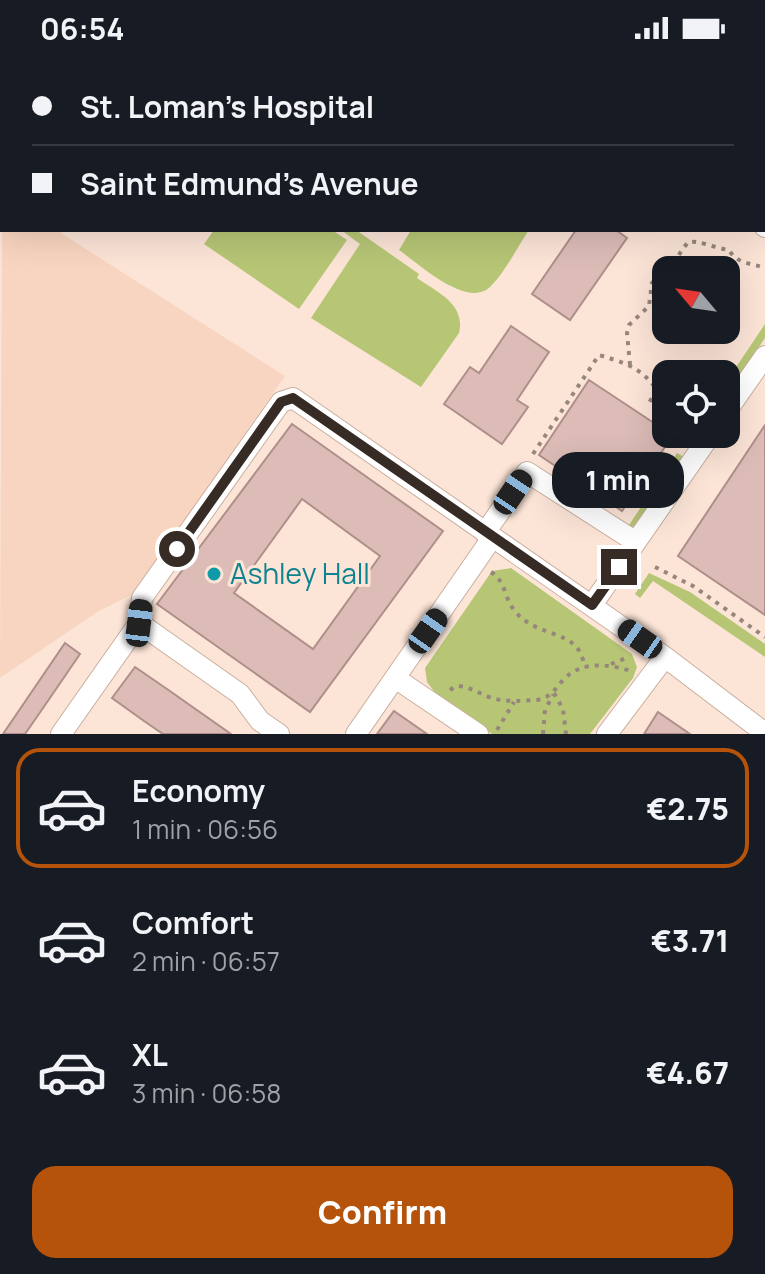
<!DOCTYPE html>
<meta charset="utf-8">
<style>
:root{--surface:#171b24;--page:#242831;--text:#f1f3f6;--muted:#9ea1a6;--line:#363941;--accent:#b45309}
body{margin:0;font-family:Manrope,sans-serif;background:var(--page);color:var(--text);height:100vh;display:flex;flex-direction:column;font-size:30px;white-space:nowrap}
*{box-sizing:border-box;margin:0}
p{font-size:26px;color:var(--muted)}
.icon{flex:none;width:44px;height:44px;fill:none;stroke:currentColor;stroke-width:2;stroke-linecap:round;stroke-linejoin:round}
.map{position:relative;height:678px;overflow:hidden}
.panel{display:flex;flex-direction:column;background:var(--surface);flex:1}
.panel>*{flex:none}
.hud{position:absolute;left:0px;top:0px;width:766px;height:176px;box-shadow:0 8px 32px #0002;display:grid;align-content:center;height:176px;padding:0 32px;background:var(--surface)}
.needle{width:52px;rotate:299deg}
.controls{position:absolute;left:652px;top:200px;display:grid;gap:16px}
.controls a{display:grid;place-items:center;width:88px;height:88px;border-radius:16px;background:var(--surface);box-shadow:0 8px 32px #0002;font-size:40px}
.end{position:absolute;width:36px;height:36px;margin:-18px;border:10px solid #362b25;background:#fff;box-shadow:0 0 0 4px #fff}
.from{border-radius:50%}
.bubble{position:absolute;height:56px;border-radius:24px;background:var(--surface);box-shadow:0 8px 32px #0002;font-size:26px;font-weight:800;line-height:56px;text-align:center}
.car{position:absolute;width:24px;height:48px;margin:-24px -12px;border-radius:10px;box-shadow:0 0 6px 2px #0007;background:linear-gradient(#222 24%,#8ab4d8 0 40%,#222 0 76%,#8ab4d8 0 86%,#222 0)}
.hud b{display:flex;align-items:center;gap:28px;height:76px;font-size:30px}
.hud b+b{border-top:2px solid var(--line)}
.hud i{width:20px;height:20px;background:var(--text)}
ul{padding:14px 0 0;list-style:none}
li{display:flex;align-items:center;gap:24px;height:120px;margin:0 16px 12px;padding:0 16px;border:4px solid transparent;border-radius:24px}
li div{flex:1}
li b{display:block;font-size:30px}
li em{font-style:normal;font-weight:800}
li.on{border-color:var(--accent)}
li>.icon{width:72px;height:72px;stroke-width:1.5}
.primary-button{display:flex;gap:16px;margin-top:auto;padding:16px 32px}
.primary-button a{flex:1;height:92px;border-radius:24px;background:var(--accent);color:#fff;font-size:32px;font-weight:800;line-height:92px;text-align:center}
.status{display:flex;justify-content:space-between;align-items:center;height:56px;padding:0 40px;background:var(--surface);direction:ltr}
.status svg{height:22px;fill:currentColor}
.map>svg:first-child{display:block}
</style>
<div class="status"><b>06:54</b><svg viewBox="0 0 49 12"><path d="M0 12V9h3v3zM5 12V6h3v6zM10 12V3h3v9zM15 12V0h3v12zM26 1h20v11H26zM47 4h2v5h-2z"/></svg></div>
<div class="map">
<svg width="765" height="678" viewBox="0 0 765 678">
<rect width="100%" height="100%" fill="#fce5d7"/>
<path fill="#f8d5c0" d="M2,160V174H56L285,320L133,538L97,556L0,622Z"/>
<path fill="#b6c675" d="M214,174H332L347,184L299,253L204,188Z
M341,174H356L419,218L417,222C437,236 466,248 459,277L421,331L311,262L360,188Z
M411,174H529C518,190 504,218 490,231C467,253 419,208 399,194Z
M765,268V282L726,340V326Z
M677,397L684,401L639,469L627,472Z
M511,512L632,598L637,611L633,622L590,678H492L436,638L427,626L425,612L492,515Z
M649,517L690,536L765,588V601L653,525L640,542L635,538Z"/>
<path fill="#ddbcb7" stroke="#ae8f8a" stroke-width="2" fill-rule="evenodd" d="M576,174H616L627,182L570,264L532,238Z
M511,270L549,296L517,344L528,351L502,388L444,348L470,311L479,317Z
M589,324L666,375V378L673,379L622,455L539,399Z
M292,368L443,475L310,656L157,548ZM302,443L380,500L313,593L234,537Z
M765,369V559L678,500Z
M65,587L80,598L41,655L25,678H3Z
M135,611L167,633L231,678H163L144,665L112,642Z
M394,655L427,678H377Z
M658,656L690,678H644Z"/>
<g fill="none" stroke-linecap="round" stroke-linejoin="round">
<defs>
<path id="street" d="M543,1L544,2
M608,2L609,0
M764,170L765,171
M726,356L765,300
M485,477L527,416L636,486
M592,549L711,378
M395,622L478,678
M61,678L139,567
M279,678L260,665L240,638L139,567L142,542L281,346L293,342L665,601L765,677
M356,678L492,482
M607,678L665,601"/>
</defs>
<use href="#street" stroke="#c9ae9d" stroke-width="22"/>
<path stroke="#97867c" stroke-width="4" stroke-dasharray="4 6" stroke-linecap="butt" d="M630,309L627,277L629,269L649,250L652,227L678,200L688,186C698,184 715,192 729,194C737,208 751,207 765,212
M649,343L666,354
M533,398L599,299C636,310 643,314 666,345
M655,511L693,530L765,581
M491,516C506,526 504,541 514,554C532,578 565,575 578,593C582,598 583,606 586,611
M611,608L629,601
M450,634L456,630C470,630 479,638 492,642C505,646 521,645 536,644C552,642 555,632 565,622C583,605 609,608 631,615
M554,637L563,653L566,678
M497,674L514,646
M543,678L545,654L553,639"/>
<use href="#street" stroke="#fff" stroke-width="20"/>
</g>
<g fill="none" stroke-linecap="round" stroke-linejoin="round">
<path stroke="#362b25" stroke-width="10" d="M177,493L281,346L293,342L592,549L619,511"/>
</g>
<circle fill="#0f9aa8" stroke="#fce5d7" stroke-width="3" cx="214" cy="518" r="8"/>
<g text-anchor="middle" stroke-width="6" stroke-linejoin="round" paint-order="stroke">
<g font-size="28" fill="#0d838f" stroke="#fce5d7" text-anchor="start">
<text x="230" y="528">Ashley Hall</text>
</g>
</g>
</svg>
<div class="controls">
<a><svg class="needle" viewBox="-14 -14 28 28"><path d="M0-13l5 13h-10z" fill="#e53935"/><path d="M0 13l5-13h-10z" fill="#9ea1a6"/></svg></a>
<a><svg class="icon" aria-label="locate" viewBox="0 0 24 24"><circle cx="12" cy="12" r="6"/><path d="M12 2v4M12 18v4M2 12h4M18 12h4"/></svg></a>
</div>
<i class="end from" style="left:177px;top:493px"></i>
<i class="end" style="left:619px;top:511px"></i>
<div class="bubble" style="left:552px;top:396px;width:132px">1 min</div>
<i class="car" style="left:513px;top:436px;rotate:34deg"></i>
<i class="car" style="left:139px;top:567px;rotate:7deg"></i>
<i class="car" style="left:428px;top:575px;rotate:35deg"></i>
<i class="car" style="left:640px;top:583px;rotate:305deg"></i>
<div class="hud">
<b><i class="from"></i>St. Loman's Hospital</b>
<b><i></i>Saint Edmund's Avenue</b>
</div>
</div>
<section class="panel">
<ul>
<li class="on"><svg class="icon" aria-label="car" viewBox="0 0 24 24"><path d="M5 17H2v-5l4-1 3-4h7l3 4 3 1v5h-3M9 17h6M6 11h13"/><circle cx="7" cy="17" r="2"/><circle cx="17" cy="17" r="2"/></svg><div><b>Economy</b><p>1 min · 06:56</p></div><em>€2.75</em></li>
<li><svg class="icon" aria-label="car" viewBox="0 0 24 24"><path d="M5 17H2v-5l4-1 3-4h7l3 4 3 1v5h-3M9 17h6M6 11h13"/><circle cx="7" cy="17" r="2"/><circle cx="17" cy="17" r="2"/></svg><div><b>Comfort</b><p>2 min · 06:57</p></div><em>€3.71</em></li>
<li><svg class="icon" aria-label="car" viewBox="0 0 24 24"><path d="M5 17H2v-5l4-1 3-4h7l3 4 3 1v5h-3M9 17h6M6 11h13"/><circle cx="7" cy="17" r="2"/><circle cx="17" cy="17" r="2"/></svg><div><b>XL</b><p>3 min · 06:58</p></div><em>€4.67</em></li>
</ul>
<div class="primary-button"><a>Confirm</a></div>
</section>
